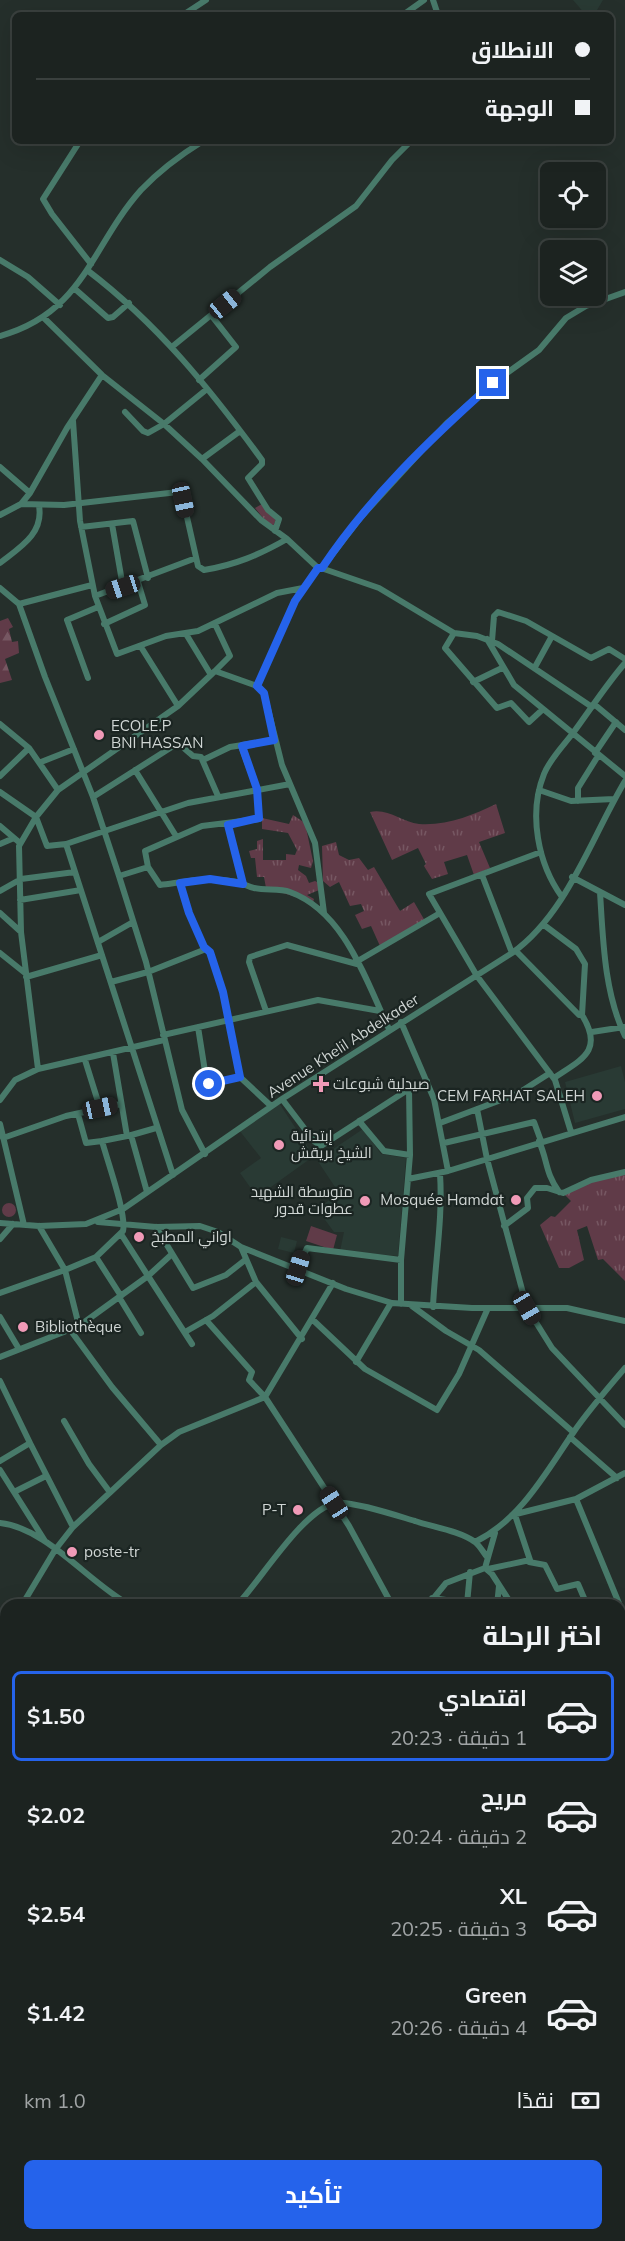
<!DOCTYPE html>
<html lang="ar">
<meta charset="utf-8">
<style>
:root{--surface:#1c2320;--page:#252b29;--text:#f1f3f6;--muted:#a0a4a5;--line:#3a403e;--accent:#2563eb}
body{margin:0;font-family:Mulish,Cairo,sans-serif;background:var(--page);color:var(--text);direction:rtl;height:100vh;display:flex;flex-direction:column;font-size:22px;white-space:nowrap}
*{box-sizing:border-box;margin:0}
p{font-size:20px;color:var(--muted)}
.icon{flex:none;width:33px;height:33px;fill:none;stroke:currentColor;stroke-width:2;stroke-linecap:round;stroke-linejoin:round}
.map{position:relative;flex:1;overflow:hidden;direction:ltr}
.sheet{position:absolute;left:0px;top:1599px;width:626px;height:642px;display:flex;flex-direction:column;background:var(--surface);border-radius:18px 18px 0 0;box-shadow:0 6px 24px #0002,0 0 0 2px var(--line);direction:rtl}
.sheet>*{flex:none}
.banner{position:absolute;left:12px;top:12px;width:602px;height:132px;border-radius:9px;box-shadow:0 6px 24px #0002,0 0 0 2px var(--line);direction:rtl;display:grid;align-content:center;height:132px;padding:0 24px;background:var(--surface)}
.buttons{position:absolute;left:540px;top:162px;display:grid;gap:12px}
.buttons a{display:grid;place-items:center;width:66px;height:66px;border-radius:9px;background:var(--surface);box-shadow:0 6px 24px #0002,0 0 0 2px var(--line);font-size:30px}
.end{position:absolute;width:27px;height:27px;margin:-14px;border:8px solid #2563eb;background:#fff;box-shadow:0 0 0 3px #fff}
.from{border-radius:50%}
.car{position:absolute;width:18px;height:36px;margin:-18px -9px;border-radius:8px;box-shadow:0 0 4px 2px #0007;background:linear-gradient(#222 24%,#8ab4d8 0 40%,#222 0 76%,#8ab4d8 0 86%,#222 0)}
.banner b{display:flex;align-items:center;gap:21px;height:57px;font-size:22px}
.banner b+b{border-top:2px solid var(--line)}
.banner i{width:15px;height:15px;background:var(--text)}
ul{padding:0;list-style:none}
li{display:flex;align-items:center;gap:18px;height:90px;margin:0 12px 9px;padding:0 12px;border:3px solid transparent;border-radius:9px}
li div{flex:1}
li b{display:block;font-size:22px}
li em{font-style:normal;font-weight:700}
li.current{border-color:var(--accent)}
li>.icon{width:54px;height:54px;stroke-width:1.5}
h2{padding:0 24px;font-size:27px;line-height:72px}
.pay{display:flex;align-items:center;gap:15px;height:66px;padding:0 24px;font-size:22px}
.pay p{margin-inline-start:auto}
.action{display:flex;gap:12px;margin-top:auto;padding:12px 24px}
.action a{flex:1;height:69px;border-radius:9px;background:var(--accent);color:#fff;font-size:24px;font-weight:700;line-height:69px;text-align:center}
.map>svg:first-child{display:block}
</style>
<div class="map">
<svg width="625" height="2241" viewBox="0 0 625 2241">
<defs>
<pattern id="forest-firs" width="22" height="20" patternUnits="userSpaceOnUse" patternTransform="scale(1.5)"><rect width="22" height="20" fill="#603b48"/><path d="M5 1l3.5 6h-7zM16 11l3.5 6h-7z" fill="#765762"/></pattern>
<pattern id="park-tufts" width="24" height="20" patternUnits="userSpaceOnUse" patternTransform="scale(1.5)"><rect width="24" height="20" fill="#603b48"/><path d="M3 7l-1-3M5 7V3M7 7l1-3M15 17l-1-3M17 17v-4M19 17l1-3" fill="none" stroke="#765762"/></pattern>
</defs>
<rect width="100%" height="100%" fill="#252f2b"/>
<path fill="#293a34" d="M573,0H603L594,15H586Z
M621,1066L625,1082V1109L575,1123L565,1082Z
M279,1103L314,1156L257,1197L240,1173L261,1158L239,1130Z
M363,1129L381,1154L406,1158L398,1256L340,1251L344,1232H334L317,1209L339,1193L317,1160Z
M281,1237L297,1241L294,1253L278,1249Z"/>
<path fill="#603b48" d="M2 1210a7 7 0 1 1 14 0a7 7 0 1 1-14 0Z
M311,1226L337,1235L333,1250L306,1241Z
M0,2152C9,2166 11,2208 0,2222Z"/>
<path fill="url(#forest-firs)" d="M8,618L13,627L9,629L12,642L18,641L19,653L5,659L12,680L0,683V621Z"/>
<path fill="url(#park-tufts)" d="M262,504L276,518L274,525L268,524L255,508Z
M496,804L505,833L479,842L490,868L474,875L467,855L444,862L448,874L432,879L424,866L426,864L418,848L392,860L370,812C388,808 402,822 419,824C447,826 473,815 496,804Z
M293,815L305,823L313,861L311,868L299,865L298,870L306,876L309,883L315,881L321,884L319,890L307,895L314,899L313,902L266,888L264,877H257L255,858H251L249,851L257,849V841L263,839V860H286V854L295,855L297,850L288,833L262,829V818L289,824Z
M336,842L339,855L349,860L359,858L368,870L374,867L400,911L414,902L425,921L380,946L371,926L362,929L355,915L364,911L361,904L350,906L339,882L330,887L323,881L322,846Z
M625,1174V1281L603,1259L598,1260L587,1226L577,1230L584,1260L569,1268H559L540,1225L551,1216L555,1217L571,1201L564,1194L590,1181Z"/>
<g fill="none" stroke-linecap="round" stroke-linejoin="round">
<path stroke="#487a6a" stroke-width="6" d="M433,0L438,15
M183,15L206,0
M403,15L424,0
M80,141L43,199L52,214L91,264
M0,260L28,277L60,305
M87,270C158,324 210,389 262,460V464L248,478L268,510L279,519L275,531
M75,289L108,318L113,317L129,303
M43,317L102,375L164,424L202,459L261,520L287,539L318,568L295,601L257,686
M0,336C84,313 91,246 141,190C158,172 182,154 203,141
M173,346L270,267L356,206L392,160L411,141
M199,380L236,347L211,315
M125,412L143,431L148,433L164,424L207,389
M73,421L80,521L95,596L117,654L166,636L198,631L277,593L303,588
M202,459L240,431
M0,467L30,493
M21,504L64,505L178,492L182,495L198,566L204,570C235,565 259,555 287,539
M0,515L21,504L30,493L67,428L102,375
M112,524L123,587
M81,527L133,521L148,578
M0,563C19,548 44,534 39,506
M321,568L379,588L454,633L477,636L498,644L592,707
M322,568L361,517L447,423L493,383L539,350L566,318L586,306L625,292
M0,588L19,604L45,677L93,797L119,876L148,867L160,885C185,882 211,876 237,882C243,883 248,887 254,888C265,891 279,888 290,892C345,912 366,981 389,1029
M95,596L196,558
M19,604L92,585
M104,624L145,605L138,582
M215,624L230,656L215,671
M454,633L445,648L497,708L511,703L529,722L542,710
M186,634L211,675
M487,639L514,685L625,776
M492,641L494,616L498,612L526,621L591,658L609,649L625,659
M141,647L178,706
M535,667L552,636
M88,678L67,620L98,607
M473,682L502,668
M594,704L625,730
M0,724L29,748L58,790
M595,753L616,722
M203,760L230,747L274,740
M41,762L74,749
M135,770L176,836
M0,776L29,748
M539,790L571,801L614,799
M0,792L36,817L47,846L66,844
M93,797L178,743L193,756L201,757L218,796
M578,801V788L598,756
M228,825L243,884
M0,826L20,843
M0,844L14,838
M541,852L429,894L477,976L555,1080L571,1132
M148,867L145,851L202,826L259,819L257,789L241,746
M482,875L512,953
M119,876L146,962L182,1110L205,1154
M572,877L625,905
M180,883L189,913L204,947L210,952L223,991L240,1077L271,1106
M0,891L21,879L75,872
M600,892C603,939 604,992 625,1036
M562,897C538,864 528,814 544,774C550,759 563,746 573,733C590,710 606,685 625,663
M20,900L81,890
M0,913L21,932L38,1069
M21,932L19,846L36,817L58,790L178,706L215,671L257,686L264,693L282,765L315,843L324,913
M98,942L133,922
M516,951L579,1015H582L585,964L576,949L544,925
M0,953L25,973
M356,962L440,913
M26,977L102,955
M111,982L148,972L206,949
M266,1011L249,962L250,957L287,945L357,964
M401,1022L434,1099L448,1171
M198,1027L207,1084L240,1077
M592,1032L624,1027
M163,1035L318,1000L380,1011
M85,1060L100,1108
M554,1078C582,1059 604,1051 582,1015
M282,1099L314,1141L321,1146L409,1089
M0,1100L15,1080L38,1069L164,1040
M477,1109L487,1159L527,1308L552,1348L625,1425
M78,1114L86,1143L102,1141
M359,1121L384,1151L410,1155
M440,1123L517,1094L550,1073
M0,1124L24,1225
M131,1135L147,1192
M128,1136L156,1128
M3,1138L66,1116L121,1104
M539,1141C548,1162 545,1172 559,1192
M444,1143L534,1122L541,1141
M173,1175L66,844L188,803L290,784
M408,1179L448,1171L625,1117
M98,1222L156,1227L200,1226L218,1232L241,1247L346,1289L392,1303L472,1308H567L625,1321
M0,1223L39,1226L86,1224L123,1209L282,1099L512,953C567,914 591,838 625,781
M39,1226L65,1270L96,1257L123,1231C127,1215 107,1160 102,1141L127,1136L113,1053
M504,1226L528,1208L527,1198L535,1188H547L563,1193L591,1180L625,1172
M156,1227L193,1288L226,1275L245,1260
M0,1239L13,1224
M241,1247L256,1282L302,1339
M172,1254L148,1276L192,1344
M96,1257L121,1296
M298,1268L307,1248L401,1260
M333,1283L265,1397L349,1526L392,1605
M0,1293L65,1270L79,1326L0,1357
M119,1297L141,1333
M401,1304V1260L410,1155L409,1089L427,1081
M412,1306L446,1331L479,1350L573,1432
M433,1307C435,1262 443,1218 440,1174
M0,1317L19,1349
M313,1320L365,1369L437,1410L459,1374L488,1308
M79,1326L148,1276L121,1234
M71,1331L112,1387L161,1445
M185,1332L213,1316L256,1282
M356,1362L391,1303
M0,1381L30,1443L0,1461
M64,1421L89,1464L109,1491
M570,1437L617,1478
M0,1470L45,1541
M14,1492L46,1476
M576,1499L625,1618
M512,1515L576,1499L625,1473
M0,1523C47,1528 89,1583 130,1605
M73,1527L161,1445L179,1432L265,1397L249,1380L252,1372L206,1320
M475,1542C520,1520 545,1474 573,1433C588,1411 607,1389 625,1368
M529,1562L545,1565L557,1589L578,1584L587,1605
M485,1568L495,1533
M488,1569L530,1560L515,1515
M432,1598L467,1603
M467,1604L470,1572
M22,1605L55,1550L73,1527L30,1443
M237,1605C261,1580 302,1511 335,1503C350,1500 398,1516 415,1521C433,1527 460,1531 475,1542C480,1546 483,1552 487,1557
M428,1605L446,1583L485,1568L492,1574L512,1605
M497,1605L499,1586
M620,1692L625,1739L620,1752L625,1778
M0,1714L6,1704
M0,1769L6,1773
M0,1846H6
M620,1855L625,1853
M620,1876L625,1888
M0,1948L6,1946
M0,2000L6,1998
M0,2075L6,2049
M516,2241L518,2235
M621,2241L625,2227"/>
<path stroke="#58c8a6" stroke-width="8" d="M0,1631L6,1634
M0,1642L6,1646
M620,1913L625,1915
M620,1925L625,1926"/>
</g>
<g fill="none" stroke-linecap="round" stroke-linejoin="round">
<path stroke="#2563eb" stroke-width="8" d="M209,1084L240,1077L223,992L210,952L204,947L189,913L180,883L210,879L243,884L228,825L259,818L257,789L242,746L274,740L264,693L257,686L295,601L318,568H322C369,498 430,439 493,383"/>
</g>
<g fill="#f09ab7" stroke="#1b2522" stroke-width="2">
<circle cx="99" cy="735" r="6"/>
<path d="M318 1075h6v6h6v6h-6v6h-6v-6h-6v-6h6z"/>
<circle cx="597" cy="1096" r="6"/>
<circle cx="279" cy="1145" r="6"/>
<circle cx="516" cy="1200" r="6"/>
<circle cx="365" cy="1201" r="6"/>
<circle cx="139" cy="1237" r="6"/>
<circle cx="23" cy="1327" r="6"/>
<circle cx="298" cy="1510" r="6"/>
<circle cx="72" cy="1552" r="6"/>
</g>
<g text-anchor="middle" stroke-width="4.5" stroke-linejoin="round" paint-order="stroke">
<g font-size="15" fill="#d0d6d4" stroke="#1b2522" text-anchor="start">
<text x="111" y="731">ECOLE.P<tspan x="111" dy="17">BNI HASSAN</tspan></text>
<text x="333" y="1089">صيدلية شبوعات</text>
<text x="585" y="1101" text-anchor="end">CEM FARHAT SALEH</text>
<text x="291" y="1141">إبتدائية<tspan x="291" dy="17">الشيخ بريقش</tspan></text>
<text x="353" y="1197" text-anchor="end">متوسطة الشهيد<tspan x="353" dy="17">عطوات قدور</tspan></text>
<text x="504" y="1205" text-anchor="end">Mosquée Hamdat</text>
<text x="151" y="1242">اواني المطبخ</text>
<text x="35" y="1332">Bibliothèque</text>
<text x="286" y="1515" text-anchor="end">P-T</text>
<text x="84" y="1557">poste-tr</text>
</g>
<g font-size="15" fill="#d0d6d4" stroke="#1b2522">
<text transform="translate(343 1046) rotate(-33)" y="5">Avenue Khelil Abdelkader</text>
</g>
</g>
</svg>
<div class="buttons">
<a><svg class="icon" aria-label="locate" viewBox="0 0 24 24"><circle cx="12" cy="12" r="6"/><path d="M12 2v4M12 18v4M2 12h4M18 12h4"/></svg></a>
<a><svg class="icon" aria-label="layers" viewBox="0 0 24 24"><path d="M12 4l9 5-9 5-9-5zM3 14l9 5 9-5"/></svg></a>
</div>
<i class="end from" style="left:209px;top:1084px"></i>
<i class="end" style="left:493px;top:383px"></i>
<i class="car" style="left:225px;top:304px;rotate:51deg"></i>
<i class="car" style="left:183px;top:500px;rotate:168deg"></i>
<i class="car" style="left:123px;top:587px;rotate:252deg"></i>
<i class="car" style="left:100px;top:1108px;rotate:78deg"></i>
<i class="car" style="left:298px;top:1268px;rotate:17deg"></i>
<i class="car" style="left:527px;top:1308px;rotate:150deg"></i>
<i class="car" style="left:334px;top:1503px;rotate:327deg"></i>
<div class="banner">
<b><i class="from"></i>الانطلاق</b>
<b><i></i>الوجهة</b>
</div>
<section class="sheet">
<h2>اختر الرحلة</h2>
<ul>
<li class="current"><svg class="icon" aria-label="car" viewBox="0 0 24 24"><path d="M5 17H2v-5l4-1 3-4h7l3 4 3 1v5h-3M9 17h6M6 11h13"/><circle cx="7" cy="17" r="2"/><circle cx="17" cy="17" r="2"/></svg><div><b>اقتصادي</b><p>1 دقيقة · 20:23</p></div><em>$1.50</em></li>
<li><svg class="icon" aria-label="car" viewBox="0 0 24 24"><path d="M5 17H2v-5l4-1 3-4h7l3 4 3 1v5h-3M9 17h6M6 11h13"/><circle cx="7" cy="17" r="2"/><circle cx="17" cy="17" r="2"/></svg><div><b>مريح</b><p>2 دقيقة · 20:24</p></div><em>$2.02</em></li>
<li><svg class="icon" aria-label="car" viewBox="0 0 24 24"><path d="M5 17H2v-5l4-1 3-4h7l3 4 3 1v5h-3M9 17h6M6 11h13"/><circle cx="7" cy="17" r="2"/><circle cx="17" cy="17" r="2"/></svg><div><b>XL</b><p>3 دقيقة · 20:25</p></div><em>$2.54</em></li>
<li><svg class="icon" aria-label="car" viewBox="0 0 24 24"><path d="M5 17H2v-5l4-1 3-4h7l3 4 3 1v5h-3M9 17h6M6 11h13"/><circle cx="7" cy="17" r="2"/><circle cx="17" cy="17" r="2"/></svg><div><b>Green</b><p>4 دقيقة · 20:26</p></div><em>$1.42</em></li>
</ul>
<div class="pay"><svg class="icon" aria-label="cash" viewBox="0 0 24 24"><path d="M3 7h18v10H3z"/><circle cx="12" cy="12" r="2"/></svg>نقدًا<p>1.0 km</p></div>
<div class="action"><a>تأكيد</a></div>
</section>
</div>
